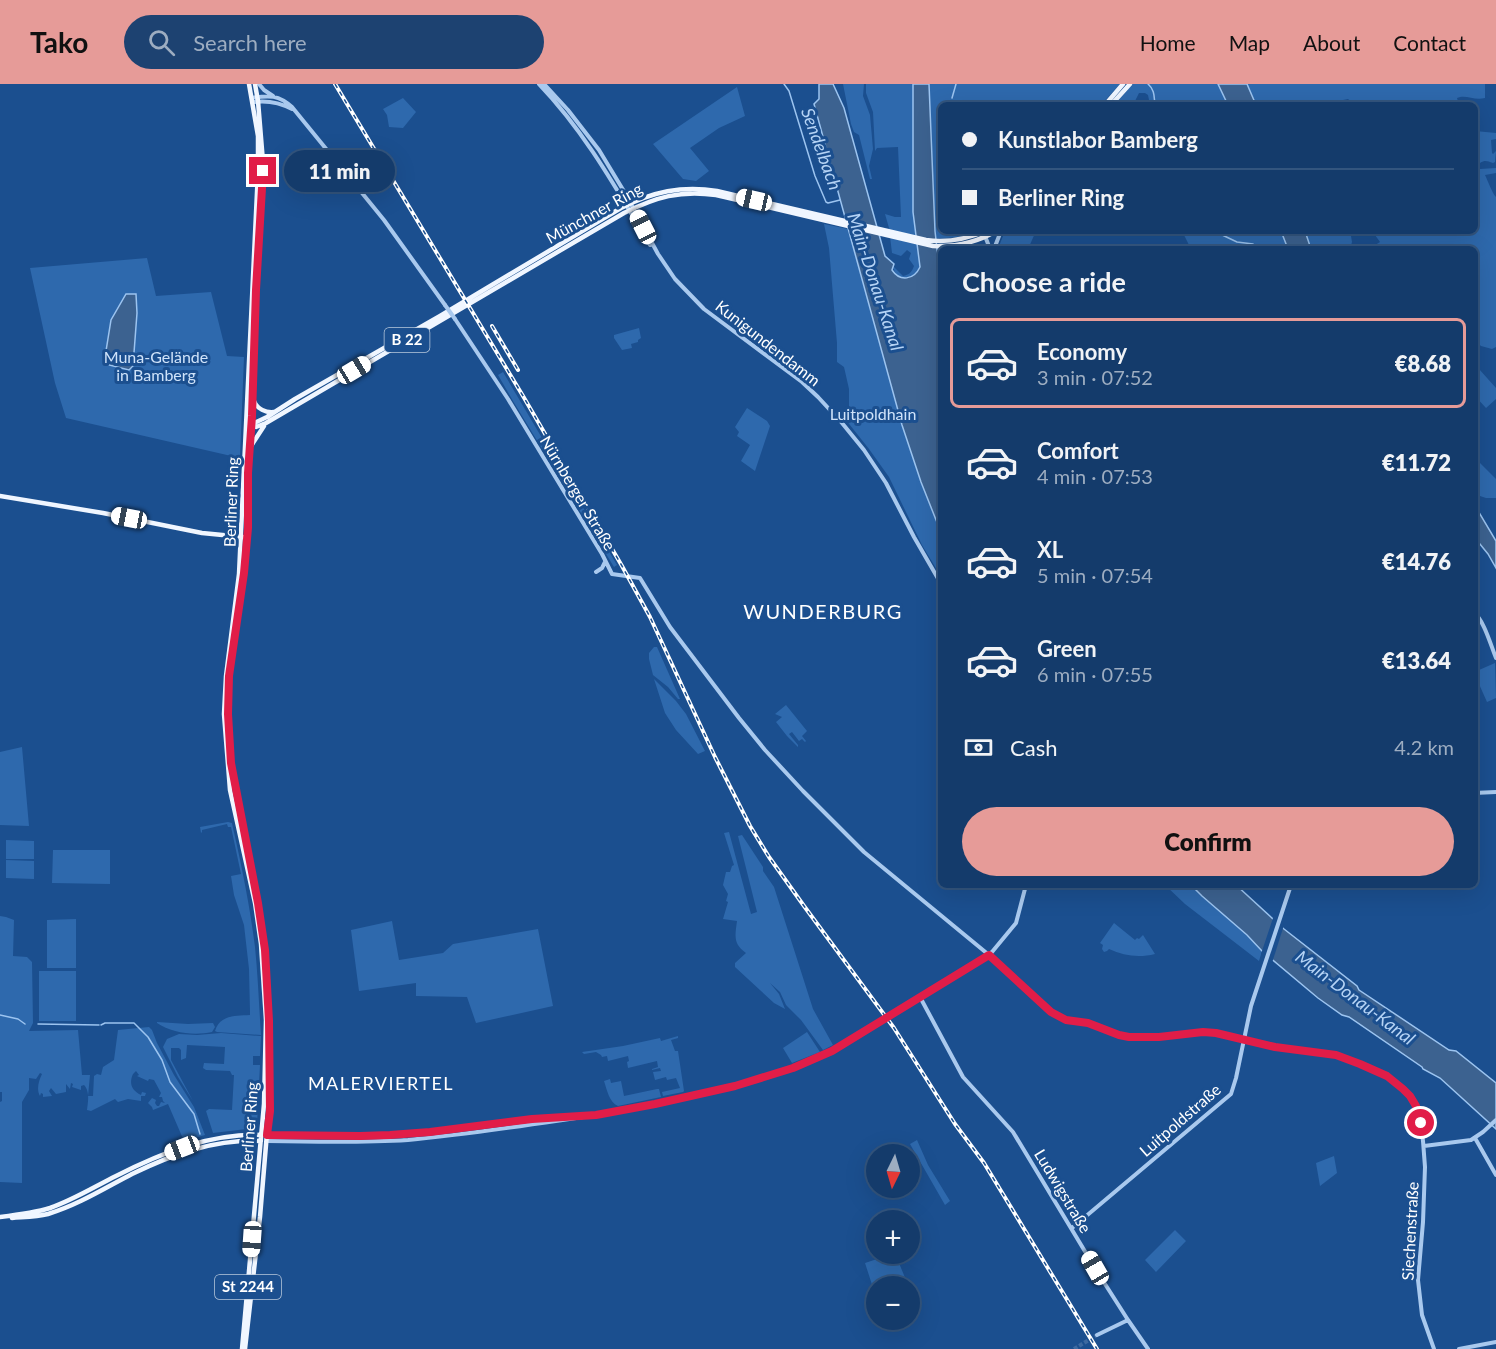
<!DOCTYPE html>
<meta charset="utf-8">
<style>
:root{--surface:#143b6b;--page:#1d4271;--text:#f1f3f6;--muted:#9dadc1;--line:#33557e;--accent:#e69b98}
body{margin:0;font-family:Lato,sans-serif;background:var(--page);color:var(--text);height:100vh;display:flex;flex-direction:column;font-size:22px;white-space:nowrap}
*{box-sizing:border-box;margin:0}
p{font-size:20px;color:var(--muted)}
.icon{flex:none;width:33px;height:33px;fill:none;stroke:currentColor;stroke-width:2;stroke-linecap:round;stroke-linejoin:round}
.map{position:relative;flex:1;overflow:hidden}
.panel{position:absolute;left:938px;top:162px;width:540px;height:642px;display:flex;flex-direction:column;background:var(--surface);border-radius:9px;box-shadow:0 6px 24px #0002,0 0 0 2px var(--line)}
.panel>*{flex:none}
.guide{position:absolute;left:938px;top:18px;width:540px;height:132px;border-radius:9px;box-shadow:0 6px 24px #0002,0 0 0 2px var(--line);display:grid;align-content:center;height:132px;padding:0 24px;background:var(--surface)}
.needle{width:39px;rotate:185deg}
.buttons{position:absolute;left:866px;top:1060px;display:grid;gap:12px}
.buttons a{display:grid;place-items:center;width:54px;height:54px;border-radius:50%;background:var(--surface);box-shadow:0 6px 24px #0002,0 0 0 2px var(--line);font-size:30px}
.end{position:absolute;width:27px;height:27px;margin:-14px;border:8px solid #e11d48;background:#fff;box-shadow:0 0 0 3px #fff}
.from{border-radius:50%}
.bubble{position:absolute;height:42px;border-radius:21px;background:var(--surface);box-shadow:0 6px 24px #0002,0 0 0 2px var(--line);font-size:20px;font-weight:800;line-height:42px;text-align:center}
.car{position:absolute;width:18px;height:36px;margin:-18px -9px;border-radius:8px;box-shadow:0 0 4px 2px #0007;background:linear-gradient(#fff 24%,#345 0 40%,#fff 0 76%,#345 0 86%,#fff 0)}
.guide b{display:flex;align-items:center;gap:21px;height:57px;font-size:22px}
.guide b+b{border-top:2px solid var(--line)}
.guide i{width:15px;height:15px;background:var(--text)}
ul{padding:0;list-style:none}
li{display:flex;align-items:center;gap:18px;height:90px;margin:0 12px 9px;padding:0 12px;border:3px solid transparent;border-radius:9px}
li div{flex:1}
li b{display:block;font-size:22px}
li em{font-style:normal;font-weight:800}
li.selected{border-color:var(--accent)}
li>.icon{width:54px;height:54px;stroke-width:1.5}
h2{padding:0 24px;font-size:27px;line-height:72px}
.pay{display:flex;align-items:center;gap:15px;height:66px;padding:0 24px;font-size:22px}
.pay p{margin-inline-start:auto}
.cta{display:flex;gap:12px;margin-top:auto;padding:12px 24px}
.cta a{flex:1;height:69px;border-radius:36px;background:var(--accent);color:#111;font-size:24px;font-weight:800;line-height:69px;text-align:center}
header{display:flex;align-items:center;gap:36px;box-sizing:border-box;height:84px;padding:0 30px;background:var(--accent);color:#111}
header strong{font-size:28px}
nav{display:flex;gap:33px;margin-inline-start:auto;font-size:21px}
.search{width:420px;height:54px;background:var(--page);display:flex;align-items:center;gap:15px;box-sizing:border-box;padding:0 21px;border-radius:33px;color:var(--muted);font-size:22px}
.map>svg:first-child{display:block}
</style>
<header>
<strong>Tako</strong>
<div class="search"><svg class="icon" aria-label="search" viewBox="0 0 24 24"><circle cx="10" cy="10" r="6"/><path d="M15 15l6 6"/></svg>Search here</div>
<nav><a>Home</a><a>Map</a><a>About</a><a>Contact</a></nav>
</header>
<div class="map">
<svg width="1496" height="1265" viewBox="0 0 1496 1265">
<rect width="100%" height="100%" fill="#1b4f8f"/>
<path fill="#2e69ad" d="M843,0H864L863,12L870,31L873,65L869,82L872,95H870L859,51L854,48L851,40Z
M866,0H913V128L920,183C913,196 896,200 893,182L903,192C909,191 912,188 914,182L909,175L911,169L907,166L901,172L892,169L889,144L885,130L895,133H901L898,63L877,64L875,67L873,28L866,9Z
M929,0H1120L1101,21H940V147H980C965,152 951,155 936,154L935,147Z
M1133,0H1218L1228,21H1150L1148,11L1145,9H1139L1133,21H1114Z
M1247,0H1485V14C1474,17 1466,10 1457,14L1459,21H1423L1422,18L1419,21H1399L1395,19H1388L1374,21H1355L1348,15L1318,21H1256Z
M737,3L745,32L719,44L690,64L709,87L696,97L683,95L653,60Z
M403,14L416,28L403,44L389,43L387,31L383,25Z
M1475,47L1496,49V55L1491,56L1492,69L1493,70L1496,67L1495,78L1493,79C1487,77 1485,76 1480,79L1478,82L1480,85L1496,84V89L1485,91C1488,97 1492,109 1496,113V263L1492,265L1481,262L1475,256L1474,165H1369L1380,158L1375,151L1366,152L1356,148L1351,152L1352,158L1350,165H1311L1305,147H1474Z
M824,140L848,145L902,341L921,398L940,446V491L922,461L889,393L869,365L842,331L849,324V305L844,283L837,278V259L829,164Z
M1005,147H1036L1028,165H999V162Z
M1182,147H1281L1288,165H1191Z
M147,174L156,212L211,208L227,272L244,273L240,374L66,334L55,299L30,184Z
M639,244L641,254L638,256V258L631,260L632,264L622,266L614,254V251Z
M1479,285L1496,304V315L1486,324L1475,312V289Z
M503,288L617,481L614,483L513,317L498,291Z
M747,324L767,337L770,342L755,387L741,377L750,361L737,352L739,348L735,343Z
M1474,373L1496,395V414H1486L1480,412L1475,413Z
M654,563H657L680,615H678L668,603L653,591L649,575V569Z
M1495,579L1496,614L1487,618L1475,591L1479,586Z
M654,595L676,617L686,630L705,667L698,670L676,646L665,629Z
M786,621L807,647L802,652L806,657L805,658L802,655L799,657L792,648L789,650L798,661V663L787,652L776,638L782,633L775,630Z
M22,663L29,742L0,741V668Z
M228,738L232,739L233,744C242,783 250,823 255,863C258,892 259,922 261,951L217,948L215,947C220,931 234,932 250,931V928L249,885L244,841L234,811L231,792L241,790L231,743H228L227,740L202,746V748L201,749L200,743Z
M729,748L751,830L757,828L738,752L742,751L763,783V787L774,803L813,925L833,961L823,966L801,936L786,921L780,908L770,899L779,910L785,925L774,919L735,883V879L746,869C733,860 735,852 737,837L723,835L728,818L726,817L728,810L723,801L726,788H730L732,782L734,781L724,749Z
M6,756L34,757V775H6Z
M53,766H110V800L52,799Z
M6,776L34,777V795L6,794Z
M1165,801H1191C1213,824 1240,843 1262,867L1259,877L1185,820Z
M0,832L6,833L14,836L13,872L27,873L32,878L33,939L29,947L78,946L82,991H90L88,1012H93L94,992L97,990L101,991L103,983L114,976L118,946L149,943L152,946L157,959L174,991L194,1023L205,1051L184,1057L168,1020L153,1026L152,1023L148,1019L152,1014L156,1016L155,1019L157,1022H159L161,1018L165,1019L163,1017L162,1013H159L161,1009L154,996L149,995L148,997L137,992L139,991L136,987L133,990C129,999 131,1006 141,1011L142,1008L146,1009L145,1012H141V1017L128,1015L118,1018L115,1015L91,1027L87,1026C88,1018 90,1007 84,1001L81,1002V1006L72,1003L73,1000L71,999L70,1005L66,1000V1008L56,1010L51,1004L49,1007L52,1012L43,1013V1010L41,1009L40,1012C36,1005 39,996 42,990L40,989L36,995L29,994V1006L22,1018V1099L0,1098V1018L2,1017V1008H0Z
M76,835V884H47V836Z
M392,837L399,876L443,869L453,860L538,845L553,922L476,939L467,913L416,912V899L359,907L351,846Z
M1114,839L1135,856L1137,854L1139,855L1143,851L1155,870C1139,874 1124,872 1109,865L1107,867L1104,868L1102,865L1103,861L1100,859Z
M39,887H76V937H39Z
M157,938L188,940L213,939L215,943L212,948C194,952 172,949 157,939Z
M807,948L820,968L792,979L783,964Z
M221,949L261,952L260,972H253V981H260L257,1040L255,1044L213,1049L206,1027L209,1025L232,1026L234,991H232L230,987L206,986L203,984L204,979L224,980L225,963L187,961L186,974L181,976V966L179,964H171V976L193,1017L178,993L163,963L167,955L179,950L197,951Z
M678,952V954L671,956L675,967H678L684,1007L683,1008L663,1012L662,1008L680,1004L676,994L667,996L666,993L655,996L653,988L661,987L660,984L652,986V985L658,983L657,977L628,984L627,978L629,977L628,972L608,977L607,972L602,973L601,971L596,968L584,970L582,968L623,962L660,954L661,957Z
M610,995L611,999L621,997L624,1012L657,1005H659L661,1013L618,1022C609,1018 607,1006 604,997Z
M917,1056L928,1081L950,1117L945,1121L910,1060Z
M1334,1072L1337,1089L1320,1102L1316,1079Z
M1175,1146L1186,1157L1156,1188L1145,1176Z
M892,1170H899L902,1177L899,1179L908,1201L903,1203H876V1213L865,1179Z"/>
<path fill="#3c6290" stroke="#9cc4f0" stroke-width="1.5" d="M819,0H833L844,24L885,172L894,180L892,186C900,198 914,196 920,183L913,128V0H929L935,147L940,192V446L921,398L902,341L814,20L819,15Z
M1218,0H1247L1256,21H1228Z
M1281,147H1305L1311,165H1288Z
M126,210H136L137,229L133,282L129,286L109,281L106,267L111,236Z
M1474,420L1496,457V484L1488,470L1475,454Z
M1191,801H1236L1284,845L1357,902L1359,906L1449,966L1456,967L1496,999V1045L1440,994L1423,985L1422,983L1349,933L1342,931L1318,914L1262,867L1247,851L1202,812Z"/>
<path fill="#1b4f8f" d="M1274,831L1284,841L1272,879L1261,870Z"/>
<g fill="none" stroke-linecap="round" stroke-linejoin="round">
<path stroke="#9cc4f0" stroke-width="1.5" d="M784,0L789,7L815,92L826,118L828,119L840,116
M1148,0C1155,6 1154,13 1155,21
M952,14L956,0
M1216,147L1218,149L1237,158L1253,160L1258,165
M0,931L18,935L25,940
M38,940L99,941
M101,941L105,939H134L148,953L162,976L170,998L194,1030L200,1050"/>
<path stroke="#b5d3f5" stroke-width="1.5" stroke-dasharray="8 6" stroke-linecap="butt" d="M1474,423H1475"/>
<path stroke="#3d69a0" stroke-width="4" stroke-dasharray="4 2" stroke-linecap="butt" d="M1074,1265L1097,1251"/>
<path stroke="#a9c9ee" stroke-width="4" d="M259,0L264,6L273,12
M539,0C585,48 616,104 650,161
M544,0L568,26L599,66L625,109L658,170L675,195L704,225L802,298L818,313L842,339L864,366L886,399L914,453L940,498
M252,14C269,11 279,11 292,23L384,136L445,221
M253,18C268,16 279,18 292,25
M985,152L990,165
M964,161L980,165
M994,165L1001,147
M455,235L508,315L602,470L612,490L640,494L670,543L739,634L765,666L803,707L864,768L989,871L1051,928L1062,935L1088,939L1119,951L1129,953H1159L1209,948L1275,963L1336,971L1374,985L1399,1001L1410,1012L1416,1022L1420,1036L1423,1057L1425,1083L1423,1138L1418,1196L1422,1231L1434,1265
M596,488L602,484L605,478
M1474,529C1484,536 1491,562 1496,574
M1474,709L1496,708
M920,913L963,993L1013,1048L1098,1189L1128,1236L1148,1265
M909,921L992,868L1016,839L1026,801
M267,1051L358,1052L400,1050L430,1048L532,1035L583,1031
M1475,1054L1496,1091
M267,1057C314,1058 361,1059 408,1056C471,1050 534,1040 597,1031C633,1025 669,1018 704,1009C756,997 807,982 853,954
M1424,1062L1471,1056L1483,1048L1496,1036
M1072,1144L1231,1010L1236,994L1251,922L1291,801
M1097,1251L1128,1236
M1459,1265L1496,1258"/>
<path stroke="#f0f6ff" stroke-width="4.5" d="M1105,21L1123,0
M1111,21L1130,0
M254,317C257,325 266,329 274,328
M250,339L256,343L266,339L624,129C656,113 680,106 716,111L933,162C956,163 976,159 996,147
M250,341L267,333L295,315L440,232L621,124C652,108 682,101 717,107L926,156C947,159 967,155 986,147
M251,362L264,342
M0,412L103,429L202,449L243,453
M0,1133C17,1131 34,1129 50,1124C73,1116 94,1103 116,1092C161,1069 211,1049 262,1051
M12,1134C24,1133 36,1133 48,1130C78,1121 105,1104 132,1090C173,1070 215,1055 261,1057
M242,1265L264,1020L266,936L261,860L255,819L230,706L224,630L226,592L239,490L258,87V52L249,0
M245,1265L260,1133L270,1013L269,937L265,866L258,819L231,679L228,630L229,592L244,489L248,444V389L251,340L256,206L263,78L258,17L255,0"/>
<defs>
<path id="rail" d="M335,0L523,312L622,482L650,533L715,673L750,742L769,773L804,822L894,944L955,1040L984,1079L1097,1265
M492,242L518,286"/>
</defs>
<use href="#rail" stroke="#fff" stroke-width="4"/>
<use href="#rail" stroke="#1b4f8f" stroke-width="1.5" stroke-dasharray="4.5" stroke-linecap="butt"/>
<path stroke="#a9c9ee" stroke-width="4" d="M445,221L455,235
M853,954L909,921"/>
</g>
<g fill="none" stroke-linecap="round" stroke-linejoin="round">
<path stroke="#e11d48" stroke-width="8" d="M263,87L256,206L252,332L248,389V444L244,489L229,592L228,630L231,679L258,819L265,866L269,937L270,1027L267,1051L360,1052L390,1051L430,1048L532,1035L596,1031L655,1020L735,1002L793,984L832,967L989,871L1051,928L1066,936L1088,939L1119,951L1129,953H1159L1203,948L1216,949L1275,963L1336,971L1360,980L1387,992L1403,1005L1410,1012L1416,1022L1421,1039"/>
</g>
<g text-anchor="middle" stroke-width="6" stroke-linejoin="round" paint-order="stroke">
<g fill="#1b4f8f" stroke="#bbcadd" stroke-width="1.5">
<rect x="384.5" y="244" width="45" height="24" rx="4.5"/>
<rect x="215" y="1191" width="66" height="24" rx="4.5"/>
</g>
<g font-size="15" font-weight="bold" fill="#fff">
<text x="407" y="261">B 22</text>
<text x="248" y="1208">St 2244</text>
</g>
<g font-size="16" fill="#fff" stroke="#1b4f8f">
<text transform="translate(594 129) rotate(-29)" y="6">Münchner Ring</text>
<text transform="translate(768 259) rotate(38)" y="6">Kunigundendamm</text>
<text transform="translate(578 409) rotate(59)" y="6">Nürnberger Straße</text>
<text transform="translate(231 418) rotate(-88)" y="6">Berliner Ring</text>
<text transform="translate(1180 1036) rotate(-41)" y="6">Luitpoldstraße</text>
<text transform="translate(249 1043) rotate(-86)" y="6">Berliner Ring</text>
<text transform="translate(1063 1107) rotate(59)" y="6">Ludwigstraße</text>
<text transform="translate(1410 1147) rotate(-87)" y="6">Siechenstraße</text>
</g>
<g font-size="16" fill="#cfe3fa" stroke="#1b4f8f">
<text x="156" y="279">Muna-Gelände<tspan x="156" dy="18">in Bamberg</tspan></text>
<text x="873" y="336">Luitpoldhain</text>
</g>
<g font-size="18" font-style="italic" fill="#b5d3f5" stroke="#1b4f8f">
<text transform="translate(821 65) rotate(70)" y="6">Sendelbach</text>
<text transform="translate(875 198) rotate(72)" y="6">Main-Donau-Kanal</text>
<text transform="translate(1355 914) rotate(37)" y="6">Main-Donau-Kanal</text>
</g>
<g font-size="18" letter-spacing="1.5" fill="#fff" stroke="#1b4f8f">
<text x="381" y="1006">MALERVIERTEL</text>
</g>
<g font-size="20" letter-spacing="1.5" fill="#fff" stroke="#1b4f8f">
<text x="823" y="535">WUNDERBURG</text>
</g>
</g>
</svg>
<div class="buttons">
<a><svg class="needle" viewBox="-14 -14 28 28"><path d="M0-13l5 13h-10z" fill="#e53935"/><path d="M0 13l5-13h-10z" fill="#9dadc1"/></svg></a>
<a>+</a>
<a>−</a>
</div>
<i class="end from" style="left:1421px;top:1039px"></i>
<i class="end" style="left:263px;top:87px"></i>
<div class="bubble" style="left:284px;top:66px;width:111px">11 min</div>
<i class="car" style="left:754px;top:116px;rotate:283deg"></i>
<i class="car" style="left:643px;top:143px;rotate:333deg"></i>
<i class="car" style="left:354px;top:286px;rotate:59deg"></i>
<i class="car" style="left:129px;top:434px;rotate:281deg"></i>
<i class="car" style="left:182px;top:1064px;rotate:249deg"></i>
<i class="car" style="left:252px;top:1155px;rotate:184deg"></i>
<i class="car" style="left:1095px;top:1184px;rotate:330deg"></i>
<div class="guide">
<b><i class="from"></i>Kunstlabor Bamberg</b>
<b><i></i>Berliner Ring</b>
</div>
<section class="panel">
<h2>Choose a ride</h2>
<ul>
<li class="selected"><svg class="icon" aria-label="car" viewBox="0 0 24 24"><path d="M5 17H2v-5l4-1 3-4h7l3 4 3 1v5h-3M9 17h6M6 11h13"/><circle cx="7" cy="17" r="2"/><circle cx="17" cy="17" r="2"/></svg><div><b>Economy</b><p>3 min · 07:52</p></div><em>€8.68</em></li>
<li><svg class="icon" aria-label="car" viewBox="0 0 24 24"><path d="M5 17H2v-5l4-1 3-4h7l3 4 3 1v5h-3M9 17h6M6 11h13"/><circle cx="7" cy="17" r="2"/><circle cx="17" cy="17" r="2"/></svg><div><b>Comfort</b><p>4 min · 07:53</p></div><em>€11.72</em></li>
<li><svg class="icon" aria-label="car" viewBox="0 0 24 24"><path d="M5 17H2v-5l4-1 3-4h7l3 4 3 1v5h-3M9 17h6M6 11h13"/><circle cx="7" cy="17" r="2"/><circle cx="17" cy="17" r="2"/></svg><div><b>XL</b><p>5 min · 07:54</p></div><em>€14.76</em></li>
<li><svg class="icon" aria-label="car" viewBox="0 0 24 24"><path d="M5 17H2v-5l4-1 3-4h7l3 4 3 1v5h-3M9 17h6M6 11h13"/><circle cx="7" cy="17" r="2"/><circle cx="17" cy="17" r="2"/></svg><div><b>Green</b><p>6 min · 07:55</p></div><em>€13.64</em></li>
</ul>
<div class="pay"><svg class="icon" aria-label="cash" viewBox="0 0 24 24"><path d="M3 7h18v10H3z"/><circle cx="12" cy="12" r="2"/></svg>Cash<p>4.2 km</p></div>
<div class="cta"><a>Confirm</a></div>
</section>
</div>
